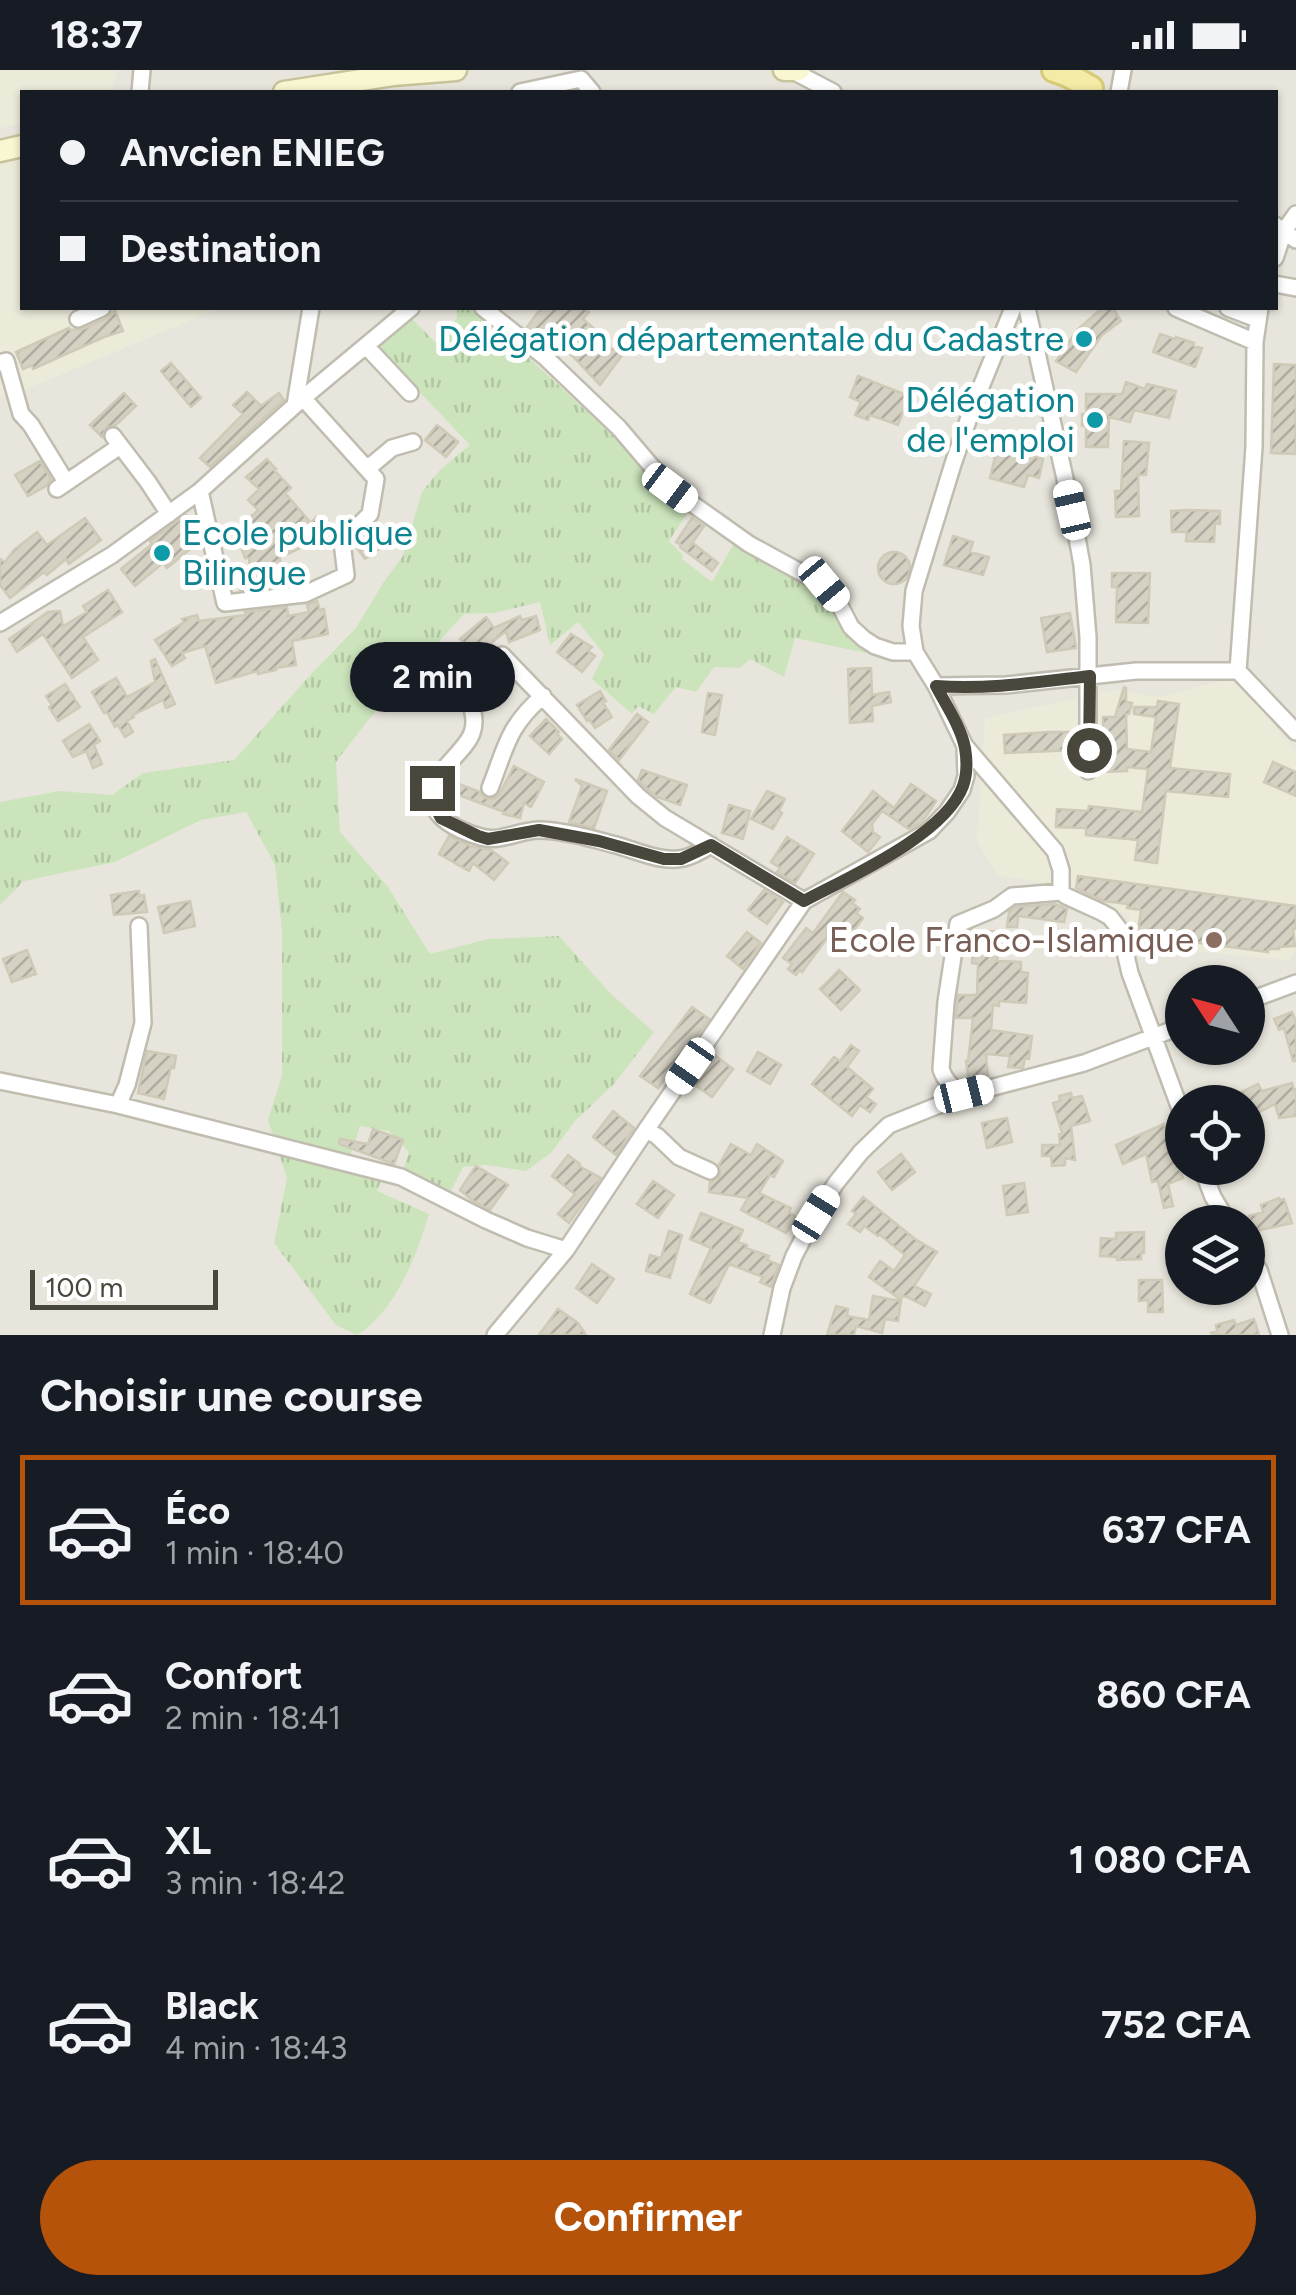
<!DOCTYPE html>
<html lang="fr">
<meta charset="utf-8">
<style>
:root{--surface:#171b24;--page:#20242c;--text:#f1f3f6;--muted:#9ea1a6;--line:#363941;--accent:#b45309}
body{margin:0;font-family:Figtree,sans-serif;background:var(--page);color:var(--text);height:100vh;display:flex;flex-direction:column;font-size:38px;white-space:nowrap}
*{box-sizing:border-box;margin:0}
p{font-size:32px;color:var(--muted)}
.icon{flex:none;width:55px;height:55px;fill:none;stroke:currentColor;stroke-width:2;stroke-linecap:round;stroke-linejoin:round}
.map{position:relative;height:1265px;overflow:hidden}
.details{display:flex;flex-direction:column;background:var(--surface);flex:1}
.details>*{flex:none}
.top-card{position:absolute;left:20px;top:20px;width:1258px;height:220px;border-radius:0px;box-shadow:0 2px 8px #0004;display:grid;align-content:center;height:220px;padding:0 40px;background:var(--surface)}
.needle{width:65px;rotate:306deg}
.fabs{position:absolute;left:1165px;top:895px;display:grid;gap:20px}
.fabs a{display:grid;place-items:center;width:100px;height:100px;border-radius:50%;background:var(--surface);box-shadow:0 2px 8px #0004;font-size:50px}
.scale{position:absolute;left:30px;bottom:25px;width:188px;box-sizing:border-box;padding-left:10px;border:5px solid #49463b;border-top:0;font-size:28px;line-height:35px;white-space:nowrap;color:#49463b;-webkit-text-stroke:8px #fff;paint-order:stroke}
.end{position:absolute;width:45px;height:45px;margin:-22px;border:12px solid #49463b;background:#fff;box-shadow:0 0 0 5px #fff}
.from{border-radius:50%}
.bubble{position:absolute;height:70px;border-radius:35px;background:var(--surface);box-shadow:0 2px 8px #0004;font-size:32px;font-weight:700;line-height:70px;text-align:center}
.car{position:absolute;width:30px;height:60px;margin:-30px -15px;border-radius:12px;box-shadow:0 0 8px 2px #0007;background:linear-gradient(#fff 24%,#345 0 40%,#fff 0 76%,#345 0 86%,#fff 0)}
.top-card b{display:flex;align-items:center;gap:35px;height:95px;font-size:38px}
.top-card b+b{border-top:2px solid var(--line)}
.top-card i{width:25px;height:25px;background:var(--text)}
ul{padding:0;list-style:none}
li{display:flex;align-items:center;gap:30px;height:150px;margin:0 20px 15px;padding:0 20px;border:5px solid transparent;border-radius:0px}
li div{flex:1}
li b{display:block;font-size:38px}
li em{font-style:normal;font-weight:700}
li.selected{border-color:var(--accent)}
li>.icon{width:90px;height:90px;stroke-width:1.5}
h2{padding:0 40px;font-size:45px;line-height:120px}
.action{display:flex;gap:20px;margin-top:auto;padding:20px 40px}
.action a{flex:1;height:115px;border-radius:60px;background:var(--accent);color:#fff;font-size:40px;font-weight:700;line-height:115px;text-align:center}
.status{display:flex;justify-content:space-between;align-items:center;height:70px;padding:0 50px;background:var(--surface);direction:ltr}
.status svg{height:28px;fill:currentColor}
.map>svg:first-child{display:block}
</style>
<div class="status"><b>18:37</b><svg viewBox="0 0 49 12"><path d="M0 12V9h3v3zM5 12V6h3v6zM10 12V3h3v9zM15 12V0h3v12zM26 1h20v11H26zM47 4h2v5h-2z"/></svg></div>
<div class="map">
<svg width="1296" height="1265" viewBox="0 0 1296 1265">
<defs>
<pattern id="grass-tufts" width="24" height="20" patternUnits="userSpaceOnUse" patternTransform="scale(2.5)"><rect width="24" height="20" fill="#cbe4bb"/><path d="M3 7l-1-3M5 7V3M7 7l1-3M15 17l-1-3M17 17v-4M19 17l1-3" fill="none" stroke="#b0c5a2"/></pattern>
<pattern id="building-hatch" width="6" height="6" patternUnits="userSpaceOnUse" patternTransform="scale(2.5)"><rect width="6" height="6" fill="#d5d1c3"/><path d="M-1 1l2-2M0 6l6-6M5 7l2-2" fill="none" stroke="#afaba0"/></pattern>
</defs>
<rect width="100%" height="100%" fill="#f5f4ed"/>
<path fill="#e8e6dc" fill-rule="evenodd" d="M0,0H1296V1265H0ZM22,22H1275V238H22ZM1182,912H1248V978H1182ZM1182,1032H1248V1098H1182ZM1182,1152H1248V1218H1182Z"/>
<path fill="#ecead9" d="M0,0H118L110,22H22V53L0,58Z
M22,81V238H219L27,319L0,327V85Z
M1233,608L1259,630L1278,661L1296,681V878L1290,890L1132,876L1129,843L1077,838L1068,817L998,805L977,772L985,648L1115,620L1158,627Z"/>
<path fill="url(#grass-tufts)" d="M457,238H475C546,305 620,370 690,439L669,471L683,485L682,489L712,512L736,470L815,513L869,576L866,583L795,568L784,607L750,589L740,598L714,597L696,622L676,617L654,644L638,636L632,644L592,609L604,584L578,552L550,575L540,532L494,543L464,544L369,649L336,692L340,762L388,817L430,884L488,869L559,866L611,924L654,962L614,1014L575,1051L551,1083L526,1101L486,1095L463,1097L447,1129L401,1107L409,1082L389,1061L360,1056L349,1090L383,1106L377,1121L429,1144C417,1185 395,1242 357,1265L336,1255L274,1173L287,1108L268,1050L282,1005V860L275,795L246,742L201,750L115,792L24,811L0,835V732L59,721L112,725L143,703L234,690L313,602L356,558L383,513L403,486L422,422L440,400L470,375L376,276L411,248L436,273L457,248Z"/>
<path fill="url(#building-hatch)" stroke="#cfcab7" stroke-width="2.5" d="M541,238H584L589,242L583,249L598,262L596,265L612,280L614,278L623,284L600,315L563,276L559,281L527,257Z
M1102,238H1113L1121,251L1102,265L1076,302L1056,291L1077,260Z
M115,240L123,261L104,267L33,299L32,295L23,299L16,282L69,258L70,260L83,259L107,248Z
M1160,264L1175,269L1176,267L1194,273V276L1202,278L1195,297L1153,282Z
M171,293L201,328L191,337L161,301Z
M1274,294L1296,295V384L1271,383Z
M858,306L909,326L898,355L870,345L868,350L855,345L861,332L850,327Z
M1126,312L1145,319L1147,314L1176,321L1169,348L1134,340L1130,352L1109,347L1108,377H1086V356H1082V344H1086V324H1122Z
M247,322L261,336L279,323L284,330L210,397L200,388L243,344L233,335Z
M124,323L136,336L116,355L106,358L102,367L90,355Z
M437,355L458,372L446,387L425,370Z
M1124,371L1149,373L1146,405H1138L1139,446L1116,447L1115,421H1121Z
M992,375L1043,389L1039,408L1028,405L1024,417L990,408L995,387L989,385Z
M267,389L276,399L274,400L291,418L285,423L311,453L316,447L325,455L311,469L312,472L288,484L282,470L277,471L284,515L240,520V518L252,517L249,488H245L236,463L247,458L243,454L258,440L248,430L259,419L246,407Z
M40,391L51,409L46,416L28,426L15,405Z
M1188,440L1220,441V454L1215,453L1214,472L1186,471L1187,462H1172L1171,441Z
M186,445L197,457L200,471L167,498L163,493L135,516L121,499L152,474L150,471Z
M85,448L101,470L69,494L66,489L47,505L44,502L10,528L0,515V489L5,492L14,480L37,462L47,475Z
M692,448L704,456L691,475L694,474L718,493L712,501L680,477L681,475L676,472Z
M373,456L386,474L365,489L355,475Z
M953,466L973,472L970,482L989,487L983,505L944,495Z
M878 498a16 16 0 1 1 32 0a16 16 0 1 1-32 0Z
M1112,503H1150L1148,553L1116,552L1117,517H1112Z
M108,520L122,542L83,567L98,590L72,608L43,564L17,582L9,569L48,542L60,541L63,556L87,542L83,536Z
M317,531L320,540L324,539L328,564L292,571L296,595L275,598L276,600L258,604V601L216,613L205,576L182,583L185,588L172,596L155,570L184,552L182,549L197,545L199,551L246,545L245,542L287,537L288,546L309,542L307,535Z
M1070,543L1076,578L1047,582L1041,548Z
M520,546L522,550L536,546L540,560L509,572L506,561L479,583L490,593L467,623L462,626L460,624L456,630L445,622L475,586L460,569L486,547L494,558Z
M571,564L592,577L588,581L595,586L582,602L557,582Z
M155,589L175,634L166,638L163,630L133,645L134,647L127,651L133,662L125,667L118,655L115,657L107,642L104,643L92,622L116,608L127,627L155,612L151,591Z
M871,598L872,625L889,622L891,632L872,636L873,651L850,653L848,599Z
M65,614L80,637L58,651L49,637L52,635L46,626Z
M1124,617L1126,618V632L1132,633L1129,644H1126L1127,679L1151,682L1156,647L1134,644V637H1157L1158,631L1179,634L1170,698L1230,704L1228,727L1166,721L1157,793L1135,790L1138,770L1086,765V758L1056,757L1057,739L1088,741L1089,736L1142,742L1148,699L1127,697V701L1104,702L1103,647H1115Z
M600,621L606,631L603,633L612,647L595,658L589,649L587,651L577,635Z
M708,623L722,625L715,665L702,662Z
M637,644L648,652L619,690L609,680Z
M546,649L559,662L557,664L562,669L549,684L530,666Z
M89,654L100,671L94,675L102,694L93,698L86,681L73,687L63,671Z
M1048,662H1077V680L1005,683L1004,665Z
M1273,692L1296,702V726L1264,712Z
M514,696L544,712L531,737L524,733L520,748L503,744L504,742L448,721L451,711L480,722L485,728L493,729L499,725Z
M642,700L687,715L680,735L657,727L646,718L638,710Z
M575,709L607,721L594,758L569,752L582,716Z
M911,714L936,731L922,752L909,759L882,741L872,754L873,762L880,767L868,782L842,761L873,721L894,738Z
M767,721L785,729L779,741L782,743L773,759L751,749Z
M729,735L750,741L743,769L722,763Z
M449,766L471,776L491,780L508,793L494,810L473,793L469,801L439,784Z
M787,767L814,784L795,813L777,802L780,798L771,792Z
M1078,806L1296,836V859L1293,858L1295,876L1279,877V879H1268V882L1177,870L1176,873L1137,869L1141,840L1127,838L1128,834L1103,831L1076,818Z
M764,820L783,832L767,854L748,840Z
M139,821V826L144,825L147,842L114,845L111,825Z
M843,822L855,830L852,833L860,839L856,843L863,848L846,871L827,858V868L802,902L800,900L796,905L788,899L792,894L783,888L806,858L813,863Z
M190,831L195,856L164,863L158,837Z
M1055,834L1067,839L1064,852L1018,846L1017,857H1007L1009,842L1016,837Z
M972,860L1002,862L997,891L1021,892V902L1028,903L1026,933L999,931V936L993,935L991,960L1032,966L1029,989L1025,988L1023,998L1008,997L1010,986L986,984L988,1007L969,1012L966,991H968L973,948H956L958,925H977L978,894L972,893L973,878L966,877L968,862Z
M747,862L761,873L743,899L727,886Z
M27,880L36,904L12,912L3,889Z
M839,900L860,920L841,940L820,919Z
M692,937L709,949L658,1018L640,1006Z
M1292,942L1296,952V991H1293L1284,958L1279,960L1274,949Z
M851,975L859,981L847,997L873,1019L866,1027L876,1034L870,1042L860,1035L852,1046L812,1014L834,987L840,991Z
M147,981L176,986L174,998L171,997L164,1029L138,1023Z
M758,982L781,995L770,1014L747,1001Z
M713,984L733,999L712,1027L692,1013Z
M1292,1013L1294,1020L1296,1019V1046L1279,1048L1275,1034L1248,1048V1032H1221L1258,1014L1262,1021Z
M1071,1023L1072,1028L1082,1026L1090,1051L1071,1056L1075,1090L1065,1088V1095L1052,1096L1051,1086H1042V1075H1060L1059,1064L1062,1063L1053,1033L1060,1031L1059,1026Z
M613,1041L634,1058L616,1085L593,1067Z
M1007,1048L1012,1072L987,1078L982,1053Z
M1164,1054L1183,1108L1168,1114L1173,1136L1164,1138L1158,1111L1152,1112L1146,1084L1123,1094L1116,1075Z
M373,1059L403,1070L394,1094L339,1074L340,1069L368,1074Z
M731,1074L751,1085L757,1074L783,1091L774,1107L770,1105L759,1123L791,1138L789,1142L797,1148L786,1163L741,1140L748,1128L709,1122L710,1112L720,1106L719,1095Z
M901,1084L915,1102L892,1120L878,1102Z
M568,1085L580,1094L579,1096L601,1108L569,1153L558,1144L575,1124L552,1106Z
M476,1096L508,1115L490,1140L473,1131L460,1120Z
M653,1111L674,1125L658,1148L637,1134Z
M1024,1113L1028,1142L1007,1145L1003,1116Z
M863,1127L915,1169L937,1182L914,1216L931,1224L925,1236L907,1227L902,1226L901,1230L869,1207L880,1191L894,1201L905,1185L879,1164L878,1166L864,1156L860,1162L848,1154L856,1144L852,1141Z
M1279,1128L1280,1130L1284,1129L1292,1153L1252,1162L1249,1146L1263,1142L1261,1135Z
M701,1143L743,1160L738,1172L747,1175L746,1178L769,1186L767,1190L779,1195L771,1217L760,1212L763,1207L729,1194L710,1233L690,1224L711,1178L690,1169Z
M669,1161L682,1165L670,1208L646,1201L650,1185L661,1188Z
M1144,1162V1183H1141V1189L1117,1190V1187L1100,1186L1101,1168L1116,1169V1163Z
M592,1194L614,1209L597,1233L576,1218Z
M1139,1210H1162L1163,1242H1148V1230L1139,1231Z
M873,1226L901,1231L898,1251L885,1249L882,1263L856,1256L854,1265H827L836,1236L848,1239L847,1246L869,1250Z
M558,1239L578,1253L586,1265H539Z
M1254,1249L1259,1265H1212L1211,1263L1217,1261L1216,1255L1234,1250L1236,1255Z"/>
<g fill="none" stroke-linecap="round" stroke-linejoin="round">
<defs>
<path id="minor" d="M791,0L833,22
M140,22L142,0
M520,22L581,9L592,22
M1119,22L1123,0
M1275,155L1296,170
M1275,188L1284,161L1296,144
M1275,214L1296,218
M483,238L546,288L619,358L670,418L749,474L824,515L837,530L851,557L864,569L875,576L893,582H915
M1027,238L1072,440L1082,495L1088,567V701
M1176,238L1255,272
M1228,238L1257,249
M78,249L102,238
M366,276L410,323
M0,293L6,291L21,344L31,355L66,412
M295,335L311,238
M113,366L148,412L169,444
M365,397L373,394L392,378L413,372
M57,419L120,376
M200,421L225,533L305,524L346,505L342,472L370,444L376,409L303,328
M0,553L112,485L200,421L303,328L411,238
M502,585L638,726L665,748L804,831
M1238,601L1254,377L1255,272L1260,238
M936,616L1006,615L1136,601H1238L1296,662
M471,633C473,643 476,652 472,663C464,685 423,708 432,733C439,752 463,762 481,767C501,773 521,759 541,760C566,761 593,769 616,775C638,781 661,793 684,788C693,786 703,780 711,775
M965,676L1055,781L1061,800V822
M490,718C506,677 508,656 543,626
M1248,931L1296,913
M0,1011L118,1035L401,1107L486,1150L527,1168L566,1180
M964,1025C953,1017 945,1012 941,999L946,932L958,854L994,839L1012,826L1061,822L1066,826L1101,842L1110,847L1120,860L1130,903L1182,1044
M118,1035L127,1015L143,953L139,856
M646,1060L657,1066L679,1087L710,1101
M1202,1098L1213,1127L1228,1152
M1248,1184L1259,1200L1280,1265
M495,1265L566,1180L646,1060L804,831L929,761L947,742L962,720L966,706L965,676L936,616L915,582L911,556L914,521L953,394L972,339L1013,238
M772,1265L782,1218L794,1186L816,1144L836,1113L861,1082L889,1055L964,1025L1084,993L1182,956"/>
<path id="secondary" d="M784,0H799
M284,22L393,5L456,0
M0,81L22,76"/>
<path id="primary" d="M1054,0L1068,5L1091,18"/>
</defs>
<use href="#minor" stroke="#c0bdb0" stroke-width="20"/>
<use href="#secondary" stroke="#c7c39b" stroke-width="25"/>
<use href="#primary" stroke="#d8cb78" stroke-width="28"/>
<use href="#minor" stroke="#fff" stroke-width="15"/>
<use href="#secondary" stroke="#f9f7d2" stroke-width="20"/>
<use href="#primary" stroke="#f4eba7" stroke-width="22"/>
</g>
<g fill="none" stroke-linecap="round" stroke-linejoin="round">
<path stroke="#49463b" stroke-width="12" d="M432,718L430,728L441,748L478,766L488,769L539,760L599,771L664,789H681L711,775L804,831C849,807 945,765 963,716C967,705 967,690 965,678C961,657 946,635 936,616C987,620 1038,612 1090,606L1089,680"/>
</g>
<g fill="#0f9aa8" stroke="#fff" stroke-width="4">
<circle cx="1084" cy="269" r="10"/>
<circle cx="1095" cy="350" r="10"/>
<circle cx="162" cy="483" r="10"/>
</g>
<circle fill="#8d6e63" stroke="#fff" stroke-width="4" cx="1214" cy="870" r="10"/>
<g text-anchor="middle" stroke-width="10" stroke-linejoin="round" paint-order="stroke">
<g font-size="35" fill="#0d838f" stroke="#fff" text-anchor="end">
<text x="1064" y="281">Délégation départementale du Cadastre</text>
<text x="1075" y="342">Délégation<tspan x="1075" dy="40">de l'emploi</tspan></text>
<text x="182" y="475" text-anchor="start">Ecole publique<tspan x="182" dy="40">Bilingue</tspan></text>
</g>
<g font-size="35" fill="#785e54" stroke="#fff" text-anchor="end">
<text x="1194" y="882">Ecole Franco-Islamique</text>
</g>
</g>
</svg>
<div class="fabs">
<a><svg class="needle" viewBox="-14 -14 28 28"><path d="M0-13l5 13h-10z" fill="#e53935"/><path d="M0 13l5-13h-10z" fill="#9ea1a6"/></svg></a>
<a><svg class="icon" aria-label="locate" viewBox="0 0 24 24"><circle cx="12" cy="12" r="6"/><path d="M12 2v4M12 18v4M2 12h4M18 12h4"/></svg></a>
<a><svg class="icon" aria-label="layers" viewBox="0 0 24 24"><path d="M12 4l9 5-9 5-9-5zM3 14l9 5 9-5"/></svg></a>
</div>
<div class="scale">100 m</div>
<i class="end from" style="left:1089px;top:680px"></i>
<i class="end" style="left:432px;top:718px"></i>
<div class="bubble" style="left:350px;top:572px;width:165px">2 min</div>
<i class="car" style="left:670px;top:418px;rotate:127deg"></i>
<i class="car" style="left:1072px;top:440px;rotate:347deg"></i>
<i class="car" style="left:824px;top:514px;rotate:140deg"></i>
<i class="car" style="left:690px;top:996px;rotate:215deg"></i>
<i class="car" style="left:964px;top:1024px;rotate:76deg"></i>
<i class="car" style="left:816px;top:1144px;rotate:32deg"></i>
<div class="top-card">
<b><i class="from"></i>Anvcien ENIEG</b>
<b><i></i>Destination</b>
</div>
</div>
<section class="details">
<h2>Choisir une course</h2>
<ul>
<li class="selected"><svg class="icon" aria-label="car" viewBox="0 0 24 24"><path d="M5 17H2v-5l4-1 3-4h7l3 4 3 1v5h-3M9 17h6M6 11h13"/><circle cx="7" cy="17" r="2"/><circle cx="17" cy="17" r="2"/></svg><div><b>Éco</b><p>1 min · 18:40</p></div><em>637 CFA</em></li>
<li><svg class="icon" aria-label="car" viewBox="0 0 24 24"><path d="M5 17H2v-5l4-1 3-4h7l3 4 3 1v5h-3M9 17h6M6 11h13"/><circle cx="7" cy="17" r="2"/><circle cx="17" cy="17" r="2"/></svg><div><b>Confort</b><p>2 min · 18:41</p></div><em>860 CFA</em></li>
<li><svg class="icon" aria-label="car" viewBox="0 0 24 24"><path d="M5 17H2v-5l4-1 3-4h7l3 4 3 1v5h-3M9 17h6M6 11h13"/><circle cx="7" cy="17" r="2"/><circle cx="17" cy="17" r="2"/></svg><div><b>XL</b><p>3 min · 18:42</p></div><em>1 080 CFA</em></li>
<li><svg class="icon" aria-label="car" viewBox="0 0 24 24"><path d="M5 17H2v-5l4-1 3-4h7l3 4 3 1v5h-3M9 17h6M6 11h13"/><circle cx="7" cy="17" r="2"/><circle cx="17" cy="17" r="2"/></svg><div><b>Black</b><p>4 min · 18:43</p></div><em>752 CFA</em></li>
</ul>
<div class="action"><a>Confirmer</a></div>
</section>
